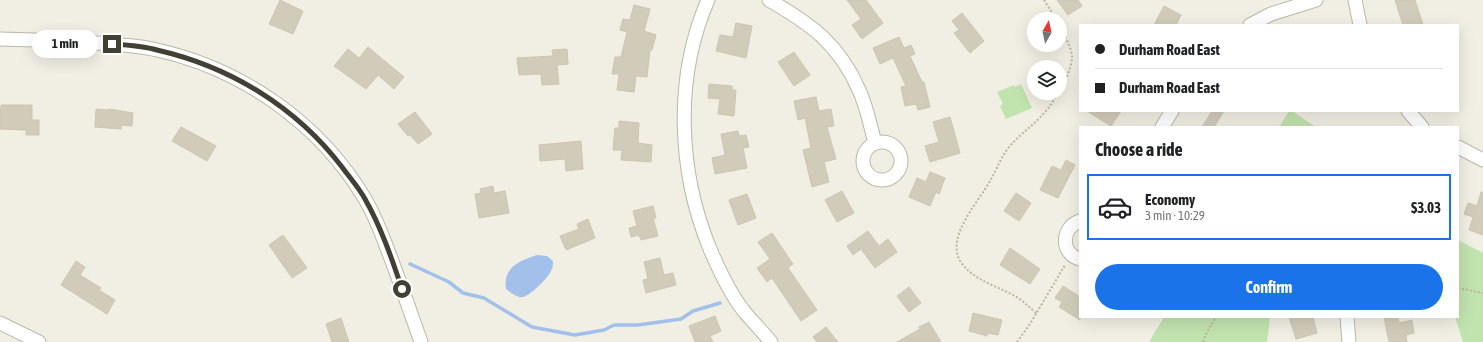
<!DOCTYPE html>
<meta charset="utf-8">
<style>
:root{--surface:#fff;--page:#f6f6f6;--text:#202124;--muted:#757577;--line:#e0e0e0;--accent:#1a73e8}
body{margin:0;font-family:"Asap Condensed",sans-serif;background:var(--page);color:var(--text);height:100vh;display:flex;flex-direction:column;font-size:15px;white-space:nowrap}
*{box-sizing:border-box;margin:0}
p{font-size:13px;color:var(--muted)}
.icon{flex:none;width:22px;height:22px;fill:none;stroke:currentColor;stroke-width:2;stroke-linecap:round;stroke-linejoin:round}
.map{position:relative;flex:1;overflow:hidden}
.sheet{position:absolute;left:1079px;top:126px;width:380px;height:192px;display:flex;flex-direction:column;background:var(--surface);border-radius:0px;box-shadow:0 4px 16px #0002}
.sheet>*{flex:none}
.banner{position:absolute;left:1079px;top:24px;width:380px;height:88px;border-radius:0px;box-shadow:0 4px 16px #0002;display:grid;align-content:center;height:88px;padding:0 16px;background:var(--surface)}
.needle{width:26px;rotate:9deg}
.buttons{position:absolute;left:1027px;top:12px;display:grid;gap:8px}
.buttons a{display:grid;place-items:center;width:40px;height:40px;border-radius:50%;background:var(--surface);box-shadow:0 4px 16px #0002;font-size:20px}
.end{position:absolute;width:18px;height:18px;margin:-9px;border:5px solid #423f34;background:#fff;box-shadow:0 0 0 2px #fff}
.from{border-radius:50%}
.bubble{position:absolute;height:28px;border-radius:14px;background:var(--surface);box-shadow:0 4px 16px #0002;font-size:13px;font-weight:700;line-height:28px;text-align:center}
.banner b{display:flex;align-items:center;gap:14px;height:38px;font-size:15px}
.banner b+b{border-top:1px solid var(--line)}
.banner i{width:10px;height:10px;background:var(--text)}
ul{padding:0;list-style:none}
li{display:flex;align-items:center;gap:12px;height:66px;margin:0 8px 6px;padding:0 8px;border:2px solid transparent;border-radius:0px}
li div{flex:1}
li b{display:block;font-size:15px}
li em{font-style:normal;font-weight:700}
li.on{border-color:var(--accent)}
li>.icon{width:36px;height:36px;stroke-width:1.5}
h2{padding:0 16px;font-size:18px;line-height:48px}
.primary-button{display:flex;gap:8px;margin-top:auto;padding:8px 16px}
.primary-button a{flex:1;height:46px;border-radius:24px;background:var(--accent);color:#fff;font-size:16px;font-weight:700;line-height:46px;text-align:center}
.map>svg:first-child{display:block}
</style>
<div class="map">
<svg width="1483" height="342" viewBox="0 0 1483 342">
<rect width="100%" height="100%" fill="#f1efe4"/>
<path fill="#c1e3ae" d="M1021,84L1032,108L1006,119L1000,106L1003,104L997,92L1014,85L1015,87Z
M1289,111H1292L1316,127H1279Z
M1458,240L1483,253V342H1463L1455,317H1458Z
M1164,317H1270L1267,342H1149Z"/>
<path fill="#a3c0ea" d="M537,255L547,256L553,261C553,264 553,268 551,271C548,278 531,295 523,297C517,298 511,293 506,289C503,267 519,261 537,255Z"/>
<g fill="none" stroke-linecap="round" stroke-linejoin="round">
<path stroke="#a3c0ea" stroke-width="3.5" d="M410,264L449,282L463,293L484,298L532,327L575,335L604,330L614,325H638L681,319L693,311L720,303"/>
</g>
<path fill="#d1ccba" stroke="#ccc5ae" d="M280,0L303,11L293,34L269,24Z
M847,0H866L883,23L862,39L852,25L861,19Z
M1057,0H1078L1082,6L1068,15Z
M1395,0H1415L1423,25H1403Z
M634,5L650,9L644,31L656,35L652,50H650L647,77L636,76L634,92L617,90L619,74H612L615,57H621L627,32L620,30L623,19L630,20Z
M1164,6L1181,15L1176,25H1154Z
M962,13L984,41L970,53L954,33L959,30L952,21Z
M736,23L752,26L746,58L716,51L720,35L733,37Z
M899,37L904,48L911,45L915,54L910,56L922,82H924L930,107L918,110L916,104L905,106L901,87L906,86L893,58L880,64L873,48Z
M368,47L404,77L394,89L378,75L366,89L334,66L348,49L359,58Z
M567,49L568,64L557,65L559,84L542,85L541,74L519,75L517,58L553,56L552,50Z
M794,52L810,75L794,86L778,62Z
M709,84L732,86V90H736L734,116L718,114L720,99L708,98Z
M816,97L819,111L831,109L834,126L827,127L836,159L824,162L829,182L812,187L803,150L811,148L805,118L798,120L794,101Z
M1,105H32V120H39V135H26V130L0,129V108H1Z
M96,109L108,110L109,109L133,113L132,126L121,125V129L95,127Z
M1087,111H1121L1111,126Z
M1212,111H1224L1214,127H1202Z
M415,112L432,134L418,144L410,135L408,136L398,124Z
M950,117L960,153L930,162L925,146L939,142L933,122Z
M619,121L639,123L638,143L652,145L651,162L621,160L622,150H613L615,128H619Z
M181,127L216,146L207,161L172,141Z
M738,131L739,136L746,135L749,147L743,148L747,168L715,174L712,158L725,155L721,134Z
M581,141L583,169L566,171L565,159L540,161L539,145Z
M1066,160L1075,165L1058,198L1040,190L1052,166L1061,170Z
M930,172L945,178L939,194L936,192L930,206L909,197L917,178L926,182Z
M493,186L494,193L505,191L509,213L479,218L475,194L481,193L480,189Z
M842,191L854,213L837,222L825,200Z
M1481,192H1483V235L1469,230L1473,217L1464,214L1468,203L1477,206Z
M1016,193L1031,203L1019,221L1004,211Z
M747,194L756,218L738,225L729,200Z
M653,206L656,218H653L658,236L641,240L639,235L631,237L629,228L637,226L633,211Z
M588,219L595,238L566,250L560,236L579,229L577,224Z
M868,231L879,246L888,239L897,252L875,268L861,249L853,255L847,246Z
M772,233L793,264L788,268L817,310L801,321L772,278L767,282L757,268L770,259L758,242Z
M283,235L307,268L292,278L269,245Z
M1010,248L1040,269L1030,284L1000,265Z
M660,258L664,275L673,273L676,285L646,293L643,280L648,279L644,262Z
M76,261L85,267L80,275L101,288L99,290L115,300L107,314L61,285Z
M1063,286L1080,297V320L1059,307L1062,302L1055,298Z
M909,287L921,303L909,312L897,296Z
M973,313L1002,320L998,335L987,333V336L969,331Z
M715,316L721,331L710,336L713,342H695L689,326Z
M1289,317H1313L1317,333L1296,339Z
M1384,317H1398L1399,323L1412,320L1414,333L1406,335L1407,342H1389Z
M341,318L349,342H332L326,324Z
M929,322L941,342H897L920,329L919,327Z
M826,327L838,342H817L813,337Z"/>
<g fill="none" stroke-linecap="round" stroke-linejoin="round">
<defs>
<path id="minor" d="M708,0C674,78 678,171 710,249C719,270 729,292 743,310C752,321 762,331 771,342
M769,0C811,24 839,44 859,90C867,107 870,125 875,143
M1355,0L1360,25
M1250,25L1271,14L1316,0
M0,39C36,40 72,41 109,44C125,45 141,46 157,50C242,69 320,123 365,199C374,214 381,232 387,248C399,279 410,311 421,342
M1408,111L1422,127
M1162,127L1172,111
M863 161a19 19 0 1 1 38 0a19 19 0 1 1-38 0Z
M1458,147L1483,160
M1080,221C1061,227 1060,254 1080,259
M1347,317L1349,342
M0,323L39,342"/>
</defs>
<use href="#minor" stroke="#bbb8a7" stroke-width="15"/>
<path stroke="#bcb699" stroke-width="2" stroke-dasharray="2 2" stroke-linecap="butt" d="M1044,0L1056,19
M1060,26C1064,35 1071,46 1072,56C1072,67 1065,82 1060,90
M1458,288L1483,293
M1036,313C1029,307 1023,301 1015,296C997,286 976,281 963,265C942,240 978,203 990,181C997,169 1000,159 1009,147C1020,134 1034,125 1044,113C1050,107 1054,100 1058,93
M1017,342L1030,324L1065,265
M1203,342L1206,334L1216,317"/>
<use href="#minor" stroke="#fff" stroke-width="13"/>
</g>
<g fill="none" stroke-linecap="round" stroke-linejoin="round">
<path stroke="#423f34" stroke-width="5" d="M112,44C127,45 143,46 157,50C231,67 296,107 342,167C350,178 359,188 365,199C381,227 392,259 402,289"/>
</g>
</svg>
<div class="buttons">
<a><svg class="needle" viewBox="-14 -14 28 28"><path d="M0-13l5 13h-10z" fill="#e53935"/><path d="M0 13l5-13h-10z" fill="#757577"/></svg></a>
<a><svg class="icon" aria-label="layers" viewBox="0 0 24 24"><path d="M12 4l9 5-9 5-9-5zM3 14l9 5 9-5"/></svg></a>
</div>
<i class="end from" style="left:402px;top:289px"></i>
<i class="end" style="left:112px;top:44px"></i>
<div class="bubble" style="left:32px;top:30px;width:66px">1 min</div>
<div class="banner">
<b><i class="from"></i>Durham Road East</b>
<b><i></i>Durham Road East</b>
</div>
<section class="sheet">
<h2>Choose a ride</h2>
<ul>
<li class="on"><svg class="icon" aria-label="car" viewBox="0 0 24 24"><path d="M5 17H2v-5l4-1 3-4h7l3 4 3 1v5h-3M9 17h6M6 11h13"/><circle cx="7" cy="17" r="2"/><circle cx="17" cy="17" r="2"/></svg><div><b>Economy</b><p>3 min · 10:29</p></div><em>$3.03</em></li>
</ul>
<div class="primary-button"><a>Confirm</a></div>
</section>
</div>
